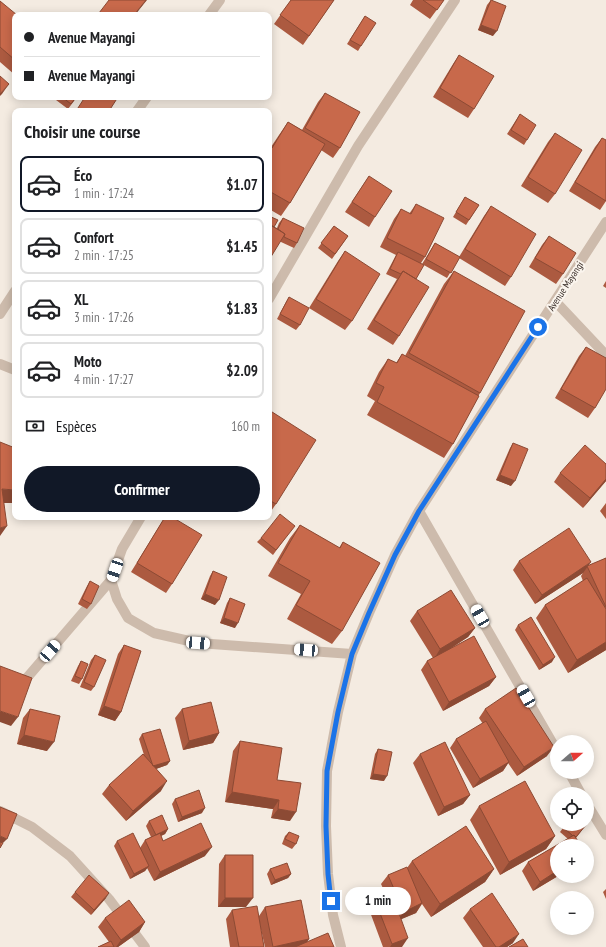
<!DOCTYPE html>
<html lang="fr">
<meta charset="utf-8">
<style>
:root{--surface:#fff;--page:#f2f2f2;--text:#202124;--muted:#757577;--line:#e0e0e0;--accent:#111827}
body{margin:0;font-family:"PT Sans Narrow",sans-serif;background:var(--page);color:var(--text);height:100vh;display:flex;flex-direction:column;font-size:15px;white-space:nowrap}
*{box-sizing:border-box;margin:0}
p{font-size:13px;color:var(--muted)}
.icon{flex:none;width:22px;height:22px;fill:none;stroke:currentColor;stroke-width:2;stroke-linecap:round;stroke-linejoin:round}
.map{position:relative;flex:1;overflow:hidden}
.panel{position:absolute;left:12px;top:108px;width:260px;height:412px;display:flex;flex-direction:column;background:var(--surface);border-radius:8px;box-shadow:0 2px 10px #0003}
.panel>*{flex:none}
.guide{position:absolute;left:12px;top:12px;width:260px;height:88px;border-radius:8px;box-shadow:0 2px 10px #0003;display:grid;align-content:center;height:88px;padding:0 12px;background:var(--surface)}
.needle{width:26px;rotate:70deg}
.buttons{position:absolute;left:550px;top:735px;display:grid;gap:8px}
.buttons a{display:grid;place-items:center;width:44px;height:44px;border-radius:50%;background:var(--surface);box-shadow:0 2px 10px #0003;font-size:20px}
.end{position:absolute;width:18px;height:18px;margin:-9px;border:5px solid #1a73e8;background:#fff;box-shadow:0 0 0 2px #fff}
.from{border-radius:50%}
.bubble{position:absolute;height:28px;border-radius:14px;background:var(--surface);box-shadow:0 2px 10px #0003;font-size:13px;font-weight:700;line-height:28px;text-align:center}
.car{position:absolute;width:12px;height:24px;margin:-12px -6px;border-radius:5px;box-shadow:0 0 3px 1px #0007;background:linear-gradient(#fff 24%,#345 0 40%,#fff 0 76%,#345 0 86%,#fff 0)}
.guide b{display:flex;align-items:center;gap:14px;height:38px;font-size:15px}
.guide b+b{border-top:1px solid var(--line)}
.guide i{width:10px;height:10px;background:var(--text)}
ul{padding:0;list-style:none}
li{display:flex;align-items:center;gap:12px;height:56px;margin:0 8px 6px;padding:0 4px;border:2px solid var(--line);border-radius:8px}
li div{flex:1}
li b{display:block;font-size:15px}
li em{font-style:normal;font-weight:700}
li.on{border-color:var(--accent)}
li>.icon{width:36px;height:36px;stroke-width:1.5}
h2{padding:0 12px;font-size:18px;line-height:48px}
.pay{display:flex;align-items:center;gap:10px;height:44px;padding:0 12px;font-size:15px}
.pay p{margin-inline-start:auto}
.action{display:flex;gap:8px;margin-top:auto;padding:8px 12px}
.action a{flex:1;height:46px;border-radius:24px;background:var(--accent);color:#fff;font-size:16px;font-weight:700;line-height:46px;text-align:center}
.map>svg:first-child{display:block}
</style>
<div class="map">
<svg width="606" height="947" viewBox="0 0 606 947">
<rect width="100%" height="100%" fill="#f4ebe1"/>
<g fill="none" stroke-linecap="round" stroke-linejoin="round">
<path stroke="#cdbbac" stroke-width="10" d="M209,15L220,0
M137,111L147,97
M269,299L358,146L455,0
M555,301L606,355
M0,314L15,291
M0,364L15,370
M419,511L557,751
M141,517L122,549L111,580L117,599L128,618L154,633L198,643L352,654
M0,697L19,687L111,580
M569,772L581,794
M587,804L606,835
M0,811L32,827L70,856L109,899L145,947
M341,947L333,915L328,874L326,826L327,771L338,712L352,654L369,613L395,555L419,511L606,222"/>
</g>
<path fill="#ac5a40" d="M291,0H334L303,45L274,24Z
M413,0H444L430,19L410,5Z
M491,0L493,36L478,30L487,5Z
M0,1L15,15V75L0,62Z
M365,16L361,46L358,51L347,44Z
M459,55L474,109L468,118L433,97L453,64Z
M325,93L340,148L333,158L321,150L290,203L281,216L269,209V146L271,147L279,135L288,122L302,130L318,102Z
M58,97H77L68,109L56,100Z
M520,114L527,140L524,145L507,134Z
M555,133V194L548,203L521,186L548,142Z
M602,138L606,201L600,210L569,191L595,147Z
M369,176L375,217L369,227L345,212Z
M465,197L479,205L466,225L453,217Z
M416,204L425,257L421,263L399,336L393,345L367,329L397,279L386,274L396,255L380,247L394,219L401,209L409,214Z
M491,206L511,277L505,286L459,258L447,278L422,264L435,243L459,257L484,216Z
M283,218L297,243L294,248L281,242L274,227L277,228L279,223Z
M334,226L348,236L332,259L318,248Z
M549,236L563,274L556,284L529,267L542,245Z
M345,251L352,321L345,330L309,308L338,261Z
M454,271L480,393L453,444L444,458L367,415L375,401L367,396L379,372L388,359L396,363L402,354L405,356L444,284Z
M606,281V288L603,286Z
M289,297L300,325L296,330L277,319L286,302Z
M586,347L595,408L588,418L555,398L579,356Z
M269,410L276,504L269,514Z
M513,443L511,486L496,480L510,448Z
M606,464V481L583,508L554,482L560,473Z
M606,503V519L600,511Z
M165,517L172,584L166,593L131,572Z
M300,525L339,548L343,542L342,631L332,644L287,619L301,594L268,576L290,538Z
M291,530L273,555L257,542L261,538Z
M606,558V650L568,673L536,618L545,605L583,581L581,576L583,573L535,604L513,570L519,561L589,566Z
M213,571L215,605L201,599L210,576Z
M90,581L91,604L87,609L78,604L87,586Z
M230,598L235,628L220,623L227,603Z
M417,611L475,628L468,637L450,649L496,677L489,686L443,711L421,670L427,661L433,658L410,621Z
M518,625L552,662L539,670L515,630Z
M124,645L121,712L115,721L98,715L118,654Z
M95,655L94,687L91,691L80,687L91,660Z
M81,661L82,679L79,684L71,681L78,666Z
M30,709L47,751L17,744L23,718Z
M182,709L219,733L213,743L183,750L175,718Z
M485,709L547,756L517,776L508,763L503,771L473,788L450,748L456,739L483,724L479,718Z
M142,734L170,761L167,765L156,769L161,791L126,821L102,794L109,785L144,755L139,739Z
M240,741L277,780L290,821L271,818L273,809L225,802L233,751Z
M378,749L384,781L370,779L375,754Z
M420,754L470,795L463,804L438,816L413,763Z
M175,799L202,813L178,822L172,804Z
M479,806L555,836L546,849L500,875L470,820Z
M149,821L168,829L165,834L161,836L163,841L205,856L154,881L147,868L145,871L130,879L114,846L117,841L140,848L145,840L151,837L146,826Z
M566,824L582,830L576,838L557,876H558L533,891L522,871L528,862L568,839L560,832Z
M289,832L296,844L292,849L282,844L285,836Z
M225,855L246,907H218L219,864Z
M412,861L494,869L485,882L431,917L422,904L416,913L401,919L402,947H383L370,912L376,903L388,899L381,884L388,875L407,868Z
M270,869L291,874L288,878L271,885L267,874Z
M606,889V899L603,892Z
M75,892L106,898L91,915L71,897Z
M265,907L309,939L307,942L334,947H265L260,925L264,947H230L226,919L232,910L259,916Z
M470,909L513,943L507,947H483L463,918Z
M105,918L145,922L139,932L118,947H98L109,942L98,927Z"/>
<path fill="#8c4a34" d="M146,0H147L135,15H134Z
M481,25L497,31L493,36L478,30Z
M9,84L2,94L0,96V94Z
M500,475L515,481L511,486L496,480Z
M606,479V481L583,508L590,498Z
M2,489L15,490V499L12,503H0Z
M7,526L0,536V528Z
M591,562L583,573L535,604L542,595Z
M205,594L219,600L215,605L201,599Z
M224,618L238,623L235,628L220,623Z
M475,628L468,637L434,659L440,649Z
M606,642V650L568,673L577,660Z
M555,657L552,662L539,670L543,665Z
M496,677L489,686L443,711L449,702Z
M104,706L121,712L115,721L98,715Z
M0,711L18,717L11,726L0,722Z
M219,733L213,743L183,750L189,741Z
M24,735L54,742L47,751L17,744Z
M554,747L547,756L517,776L524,767Z
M170,761L167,765L150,771L153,766Z
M509,762L503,771L473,788L480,779Z
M373,774L387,776L384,781L370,779Z
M167,781L161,791L126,821L133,811Z
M232,792L279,800L273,809L225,802Z
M470,795L463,804L438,816L444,807Z
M205,808L202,813L178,822L182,817Z
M278,809L296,812L290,821L271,818Z
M168,829L165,834L152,840L156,835Z
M0,836L7,839L3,843L0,842Z
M555,836L546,849L500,875L509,862Z
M212,847L205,856L154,881L160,872Z
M149,866L145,871L130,879L134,874Z
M494,869L485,882L431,917L440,904Z
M557,871V876H558L533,891L540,882Z
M291,874L288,878L271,885L275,880Z
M109,893L106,898L91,915L94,910Z
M225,898H253L246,907H218Z
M422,903L416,913L397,921L404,912Z
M145,922L139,932L118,947H116L121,940Z
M519,934L513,943L507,947H499Z
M408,938L402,947H390L392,944Z
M309,939L303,947H273Z"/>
<path fill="#c8694b" stroke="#8c4a34" d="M109,0H146L134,15H102L99,13Z
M291,0H334L309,36L280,15Z
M423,0H444L437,10Z
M491,0L506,6L497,31L481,25Z
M0,1L17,15H15V60L0,47Z
M365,16L376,23L361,46L350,40Z
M459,55L494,76L474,109L440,88Z
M0,76L9,84L0,94Z
M325,93L360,112L340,148L305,128Z
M62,97H76L71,104Z
M85,97H118L109,111H76Z
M520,114L536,125L527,140L511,130Z
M288,122L325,144L290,203L269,191V146L272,148Z
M555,133L582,150L555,194L528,177Z
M602,138L606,140V201L575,182Z
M369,176L392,191L375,217L352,202Z
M465,197L479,205L469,220L456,212Z
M416,204L444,218L425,257L387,238L401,209L411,214Z
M491,206L536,234L511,277L465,249Z
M269,216L278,220L274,227L269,224Z
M283,218L304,228L297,243L284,237L285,234L278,229Z
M269,224L285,234L269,260Z
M334,226L348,236L335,254L321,243Z
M549,236L576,253L563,274L535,258Z
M435,243L460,257L451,273L426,259Z
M345,251L380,274L352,321L316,299Z
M398,252L424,265L416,279L403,271L401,274L390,269Z
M403,271L429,287L399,336L374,320Z
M454,271L525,311L480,393L409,353Z
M289,297L309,308L300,325L280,314Z
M586,347L606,358V389L595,408L561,389Z
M402,354L479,396L453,444L377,402L384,387L376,383L388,359L397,363Z
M269,410L316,440L276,504L269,500V443L271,440L269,438Z
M0,442L15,448V490L2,489L7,526L0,528Z
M513,443L528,449L515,481L500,475Z
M585,445L606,464V479L590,498L560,473Z
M280,514L295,526L276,550L261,538Z
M165,517H172L202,535L172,584L137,563Z
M300,525L340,548L343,542L380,563L342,631L296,605L310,581L278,563Z
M569,528L591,562L542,595L519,561Z
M606,558V607L587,566Z
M213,571L227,577L219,600L205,594Z
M587,578L606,609V642L577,660L545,605Z
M90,581L99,586L91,604L82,599Z
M451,590L475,628L440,649L417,611Z
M230,598L245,604L238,623L224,618Z
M531,617L555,657L543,665L518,625Z
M474,636L496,677L449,702L427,661Z
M124,645L141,651L121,712L104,706Z
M95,655L106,660L94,687L84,682Z
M81,661L88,664L82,679L75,676Z
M0,666L32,678L18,717L0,711Z
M516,688L554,747L524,767L485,709Z
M211,702L219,733L189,741L182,709Z
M30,709L60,716L54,742L24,735Z
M486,721L509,762L480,779L456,739Z
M160,729L170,761L153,766L142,734Z
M240,741L282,748L277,780L301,783L296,812L278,809L279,800L232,792Z
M445,742L470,795L444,807L420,754Z
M378,749L392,752L387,776L373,774Z
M143,754L167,781L133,811L109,785Z
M525,781L555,836L509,862L479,806Z
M199,790L205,808L182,817L175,799Z
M0,807L17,814L7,839L0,836Z
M162,815L168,829L156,835L149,821Z
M201,823L212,847L160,872L145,840L160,833L163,841Z
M566,824H584L586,825L576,837L574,835L573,836L563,827Z
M466,826L494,869L440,904L412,861Z
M289,832L299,836L296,844L285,839Z
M133,833L149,866L134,874L117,841Z
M574,835L581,846H557V871L540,882L528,862Z
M0,842L3,843L0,848Z
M225,855H253V898H225Z
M287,863L291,874L275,880L270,869Z
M407,867L422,903L404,912L388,875Z
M89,875L109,893L94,910L75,892Z
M492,893L519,934L499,947H496L470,909Z
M393,897L408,938L392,944L376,903Z
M129,900L145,922L121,940L105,918Z
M301,900L309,939L273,947L265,907Z
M257,906L264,947H239L232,910Z
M328,933L334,947H295Z
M523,939L528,947H509Z
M111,941L114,947H98Z"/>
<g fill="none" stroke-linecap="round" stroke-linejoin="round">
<path stroke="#1a73e8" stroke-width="5" d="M331,901L328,874L326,826L327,771L338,712L352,654L369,613L395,555L419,511L538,327"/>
</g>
<g text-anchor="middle" stroke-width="4" stroke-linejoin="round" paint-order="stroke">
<g font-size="10" fill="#3b302b" stroke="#fbf5ee">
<text transform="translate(565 286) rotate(-57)" y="4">Avenue Mayangi</text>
</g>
</g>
</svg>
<div class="buttons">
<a><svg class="needle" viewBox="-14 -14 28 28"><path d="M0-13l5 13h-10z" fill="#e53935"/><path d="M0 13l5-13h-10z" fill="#757577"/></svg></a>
<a><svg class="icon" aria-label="locate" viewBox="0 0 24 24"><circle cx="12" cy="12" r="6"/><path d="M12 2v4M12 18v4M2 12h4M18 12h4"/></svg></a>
<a>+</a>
<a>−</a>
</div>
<i class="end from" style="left:538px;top:327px"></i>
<i class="end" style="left:331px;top:901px"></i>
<div class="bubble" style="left:345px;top:887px;width:66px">1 min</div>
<i class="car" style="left:115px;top:570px;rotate:199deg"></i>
<i class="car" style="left:480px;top:616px;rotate:330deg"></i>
<i class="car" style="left:198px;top:643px;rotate:94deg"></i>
<i class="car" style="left:306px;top:650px;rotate:274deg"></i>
<i class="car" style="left:50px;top:651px;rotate:41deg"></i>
<i class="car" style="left:526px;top:696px;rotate:330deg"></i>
<div class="guide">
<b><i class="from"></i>Avenue Mayangi</b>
<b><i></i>Avenue Mayangi</b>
</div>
<section class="panel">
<h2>Choisir une course</h2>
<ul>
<li class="on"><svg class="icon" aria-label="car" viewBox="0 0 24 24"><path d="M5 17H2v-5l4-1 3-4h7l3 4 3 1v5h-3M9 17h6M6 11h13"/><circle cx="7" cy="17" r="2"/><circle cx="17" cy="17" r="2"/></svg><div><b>Éco</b><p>1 min · 17:24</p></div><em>$1.07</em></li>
<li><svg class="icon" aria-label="car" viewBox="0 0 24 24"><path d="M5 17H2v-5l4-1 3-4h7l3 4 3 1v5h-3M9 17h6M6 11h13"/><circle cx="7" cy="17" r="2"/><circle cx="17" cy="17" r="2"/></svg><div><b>Confort</b><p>2 min · 17:25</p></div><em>$1.45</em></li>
<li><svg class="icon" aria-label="car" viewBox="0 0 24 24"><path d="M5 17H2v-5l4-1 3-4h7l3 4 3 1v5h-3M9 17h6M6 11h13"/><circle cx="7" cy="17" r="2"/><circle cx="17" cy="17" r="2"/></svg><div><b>XL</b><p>3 min · 17:26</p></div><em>$1.83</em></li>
<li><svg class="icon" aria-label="car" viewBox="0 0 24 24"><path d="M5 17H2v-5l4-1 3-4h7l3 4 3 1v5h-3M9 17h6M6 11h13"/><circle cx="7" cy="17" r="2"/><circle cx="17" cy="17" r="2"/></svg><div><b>Moto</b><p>4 min · 17:27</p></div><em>$2.09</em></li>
</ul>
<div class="pay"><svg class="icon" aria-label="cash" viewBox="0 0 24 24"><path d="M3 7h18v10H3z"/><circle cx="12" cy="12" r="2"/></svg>Espèces<p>160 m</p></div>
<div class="action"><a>Confirmer</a></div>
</section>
</div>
